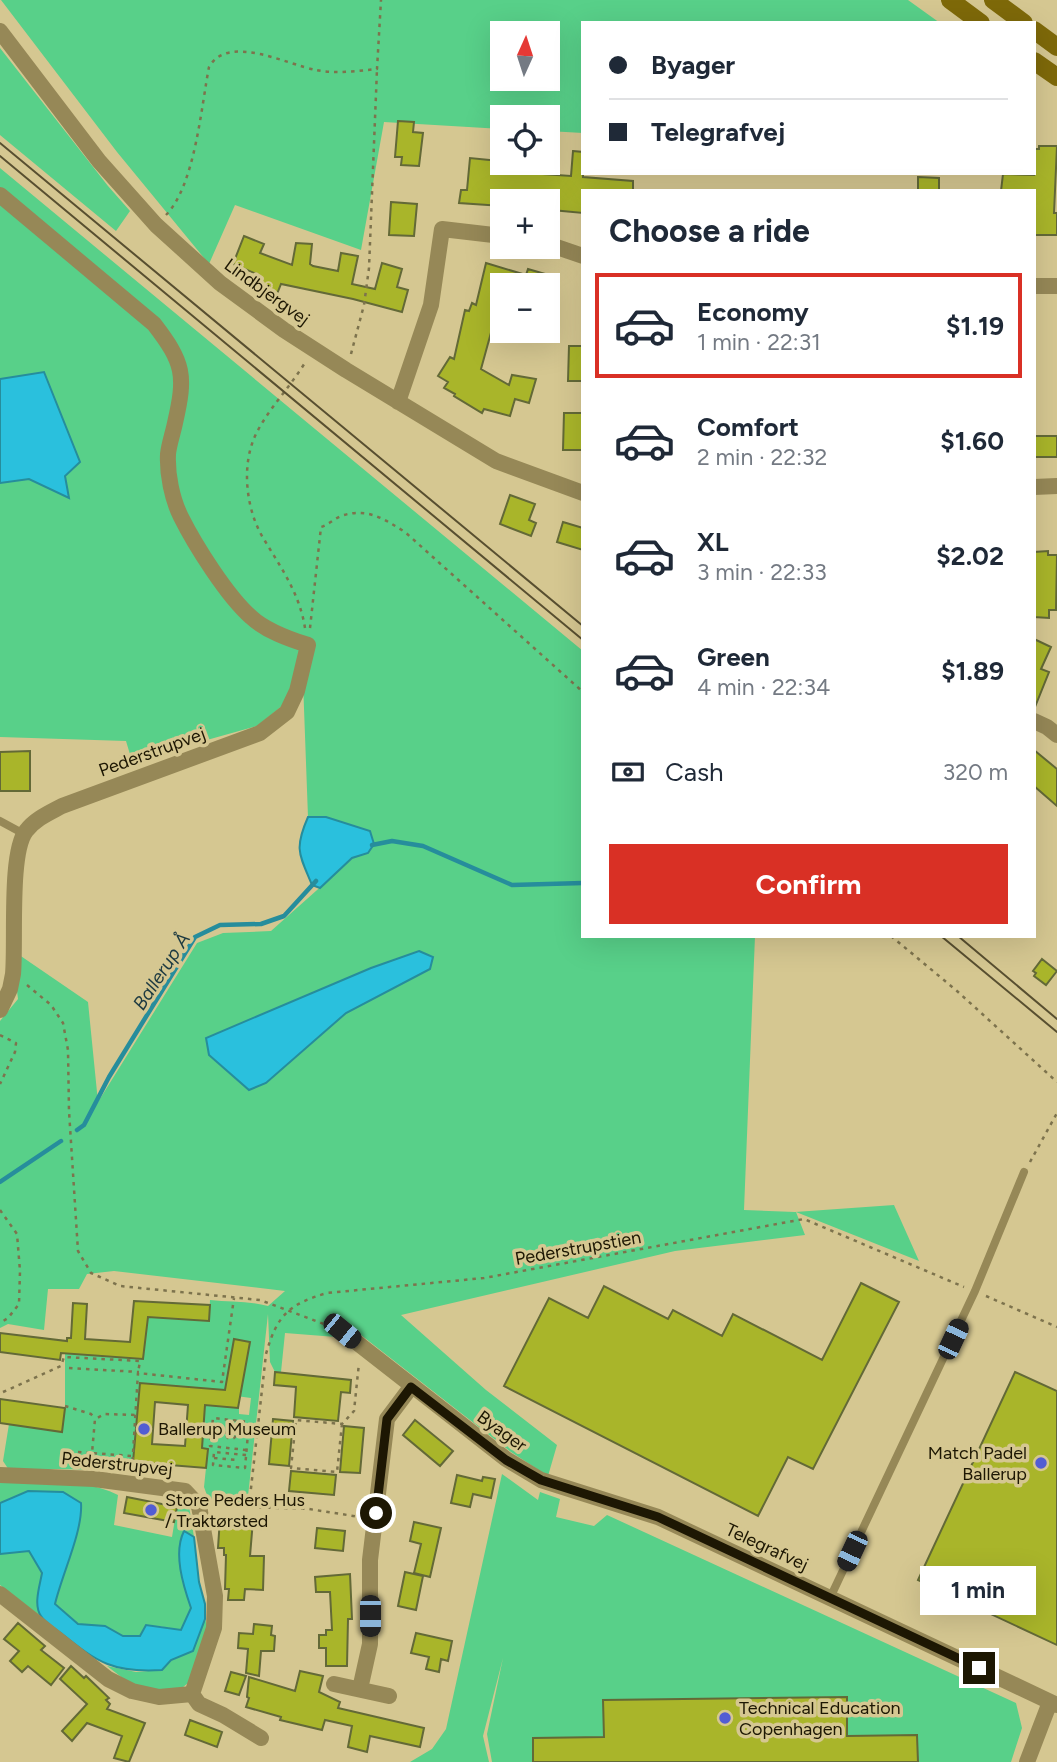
<!DOCTYPE html>
<meta charset="utf-8">
<style>
:root{--surface:#fff;--page:#f6f6f7;--text:#1f2937;--muted:#747a83;--line:#e0e1e3;--accent:#d93025}
body{margin:0;font-family:Figtree,sans-serif;background:var(--page);color:var(--text);height:100vh;display:flex;flex-direction:column;font-size:26px;white-space:nowrap}
*{box-sizing:border-box;margin:0}
p{font-size:23px;color:var(--muted)}
.icon{flex:none;width:38px;height:38px;fill:none;stroke:currentColor;stroke-width:2;stroke-linecap:round;stroke-linejoin:round}
.map{position:relative;flex:1;overflow:hidden}
.drawer{position:absolute;left:581px;top:189px;width:455px;height:749px;display:flex;flex-direction:column;background:var(--surface);border-radius:0px;box-shadow:0 7px 28px #0002}
.drawer>*{flex:none}
.hud{position:absolute;left:581px;top:21px;width:455px;height:154px;border-radius:0px;box-shadow:0 7px 28px #0002;display:grid;align-content:center;height:154px;padding:0 28px;background:var(--surface)}
.needle{width:46px;rotate:3deg}
.controls{position:absolute;left:490px;top:21px;display:grid;gap:14px}
.controls a{display:grid;place-items:center;width:70px;height:70px;border-radius:0px;background:var(--surface);box-shadow:0 7px 28px #0002;font-size:35px}
.end{position:absolute;width:32px;height:32px;margin:-16px;border:9px solid #1d1703;background:#fff;box-shadow:0 0 0 4px #fff}
.from{border-radius:50%}
.bubble{position:absolute;height:49px;border-radius:0px;background:var(--surface);box-shadow:0 7px 28px #0002;font-size:23px;font-weight:700;line-height:49px;text-align:center}
.car{position:absolute;width:21px;height:42px;margin:-21px -10px;border-radius:9px;box-shadow:0 0 5px 2px #0007;background:linear-gradient(#222 24%,#8ab4d8 0 40%,#222 0 76%,#8ab4d8 0 86%,#222 0)}
.hud b{display:flex;align-items:center;gap:24px;height:66px;font-size:26px}
.hud b+b{border-top:2px solid var(--line)}
.hud i{width:18px;height:18px;background:var(--text)}
ul{padding:0;list-style:none}
li{display:flex;align-items:center;gap:21px;height:105px;margin:0 14px 10px;padding:0 14px;border:4px solid transparent;border-radius:0px}
li div{flex:1}
li b{display:block;font-size:26px}
li em{font-style:normal;font-weight:700}
li.selected{border-color:var(--accent)}
li>.icon{width:63px;height:63px;stroke-width:1.5}
h2{padding:0 28px;font-size:32px;line-height:84px}
.pay{display:flex;align-items:center;gap:18px;height:77px;padding:0 28px;font-size:26px}
.pay p{margin-inline-start:auto}
.action{display:flex;gap:14px;margin-top:auto;padding:14px 28px}
.action a{flex:1;height:80px;border-radius:0px;background:var(--accent);color:#fff;font-size:28px;font-weight:700;line-height:80px;text-align:center}
.map>svg:first-child{display:block}
</style>
<div class="map">
<svg width="1057" height="1762" viewBox="0 0 1057 1762">
<rect width="100%" height="100%" fill="#d5c791"/>
<path fill="#58d089" fill-rule="evenodd" d="M1,0H908L940,23H583V133L548,131V117H502V129L384,122L361,250L235,205L209,264L117,152ZM502,33H548V79H502Z
M0,48L108,186L130,211L116,231L0,135Z
M0,168L583,651V936H755L744,1210L795,1212L894,1205L919,1261L796,1212L805,1235L675,1251L401,1315L486,1390L557,1445L548,1476L511,1452L343,1321L336,1337L285,1333L281,1372H275L270,1362L268,1314L248,1496C238,1508 220,1505 208,1498L204,1487L208,1449L202,1448L205,1405L239,1408V1414L249,1415L251,1398L140,1383L133,1462L116,1470L54,1469L31,1473L9,1470L3,1461L9,1424L62,1431L65,1406V1353L142,1359L148,1317L209,1320L210,1300C229,1302 250,1301 268,1306L285,1291L114,1271L87,1274L79,1289H48L44,1330L8,1324L0,1328V1021L18,999L12,950L88,1002L98,1102L197,943L223,933L271,931L353,858L368,852L370,831L326,817H308L303,681L282,706L257,726L132,761L126,741L0,737Z
M502,1474L538,1500L540,1492L560,1499L556,1517L594,1526L607,1515L1016,1703L1022,1728L1011,1762H492L487,1734L503,1658L483,1736L489,1762H410L432,1749L446,1729Z
M0,1483C40,1483 82,1477 118,1495L114,1525L172,1537L177,1507L189,1506L194,1537L184,1531C173,1553 183,1585 191,1608L181,1630L158,1626L141,1636H123L105,1626L78,1624L55,1604L61,1580L63,1492L28,1491L0,1503Z
M29,1551L42,1573L37,1604L40,1616L0,1585V1554Z
M205,1619L209,1631L188,1683L177,1692L133,1686L107,1666L136,1672L162,1670L171,1660L193,1651Z"/>
<path fill="#2ac0dd" stroke="#268d9c" stroke-width="2" d="M44,372L80,462L65,476L69,498L29,479L0,483V379Z
M308,817H326L370,831L374,844L368,853L352,858L320,888L312,885C299,854 294,849 308,817Z
M419,951L433,957L430,969L346,1013L266,1083L249,1090L209,1055L206,1038L371,968Z
M28,1491L63,1492L81,1503C83,1531 62,1574 55,1604L78,1624L105,1626L123,1636H140L146,1625L181,1630L191,1608C183,1585 173,1553 184,1531L194,1537L199,1582L205,1604V1619L193,1651L171,1660L162,1670C114,1673 98,1663 62,1634C56,1629 45,1623 41,1616C33,1605 40,1585 42,1573L29,1551L0,1554V1503Z"/>
<g fill="none" stroke-linecap="round" stroke-linejoin="round">
<path stroke="#268d9c" stroke-width="4.5" d="M372,845L392,841L423,846L512,885L583,883
M77,1130L84,1125L109,1077L195,937L220,925L261,924L284,916L316,881
M0,1182L61,1141"/>
</g>
<path fill="#a9b52a" stroke="#636937" stroke-width="2" fill-rule="evenodd" d="M398,121L414,122L413,132L423,133L419,166L401,165L402,157H395Z
M1039,146H1057L1054,213H1057V235H1034V191H1001L1003,174L1034,175V149H1039Z
M573,151L583,152V177L633,181V191H583V213L552,210V201H502V206L459,203L461,190H467L470,158L499,161L498,171L571,176Z
M918,177L939,178V191H918Z
M391,202L417,204L414,236L389,235Z
M244,236L264,244L260,253L292,265L296,243L312,244L310,264L313,266L338,271L341,253L358,256L352,284L375,289L382,263L402,269L397,287L408,290L402,312L353,299L281,284L277,294L263,288L264,286L256,283L259,275L233,264Z
M486,263L526,275L528,269L545,274L543,280L550,282V285H502V323L500,331L492,329L481,369L509,385L512,375L536,379L529,403L515,399L510,416L484,409L482,413L454,396L455,394L444,388L448,382L438,376L450,357L454,359L465,310L469,311L472,303L476,305Z
M569,346H582L583,381H568Z
M564,413H583V450H563Z
M1034,436H1057V457H1034Z
M510,495L535,504L529,520L536,523L531,536L500,524Z
M563,522L583,528V550L557,542Z
M1048,551V555H1057L1056,610H1049V618L1034,617V552Z
M1034,639L1051,647L1041,669L1049,672L1035,707Z
M1034,750L1057,769V806L1034,786Z
M30,751V791H0V752Z
M1042,959L1057,971L1046,985L1034,976L1036,973L1033,971Z
M861,1283L899,1302L813,1469L788,1457L758,1516L504,1386L549,1298L588,1318L604,1286L668,1319L673,1310L722,1336L733,1314L822,1360Z
M134,1301L210,1305L209,1321L148,1317L143,1359L61,1353L60,1360L0,1352V1333L67,1341V1338H71L73,1303L87,1304L85,1339L130,1342Z
M234,1339L250,1342L238,1408L205,1405L202,1448L208,1449L206,1468L133,1462L140,1383L225,1390ZM155,1402L188,1405L185,1446L152,1444Z
M275,1372L351,1380L350,1393L341,1392L338,1421L294,1417L296,1387L274,1385Z
M1015,1372L1057,1391V1645L918,1580Z
M0,1399L65,1408L62,1432L0,1423Z
M273,1419L293,1421L289,1466L269,1464Z
M415,1420L453,1451L440,1466L403,1435Z
M344,1426L364,1428L360,1473L340,1472Z
M291,1471L336,1475L334,1495L289,1491Z
M457,1475L482,1481L483,1477L495,1479L491,1498L473,1494L470,1507L451,1503Z
M127,1497L177,1507L174,1522L124,1513Z
M220,1518L253,1520L250,1556H264L263,1590L245,1589L244,1600H228L229,1589H225L226,1555H224V1548H218Z
M414,1522L441,1528L430,1577L414,1573L421,1544L410,1541Z
M317,1528L345,1531L343,1551L315,1548Z
M405,1572L423,1576L416,1610L398,1606Z
M350,1574L352,1619H348L347,1666H326V1648H319V1635H326V1630H332L330,1592H316L315,1577Z
M18,1623L45,1646L41,1650L64,1668L51,1685L28,1666L22,1672L10,1661L19,1651L4,1639Z
M254,1624L272,1626L271,1635L275,1636L274,1651H261L259,1676L246,1673L248,1649L238,1648L239,1633L253,1634Z
M416,1633L452,1641L448,1661L441,1659L439,1672L426,1669L429,1657L411,1653Z
M71,1666L84,1678L86,1676L109,1698L106,1700L110,1704L107,1709L145,1723L129,1762L114,1758L122,1736L87,1723L72,1741L62,1731L87,1704L60,1679Z
M300,1671L323,1676L319,1692L340,1702L338,1708L424,1728L420,1747L370,1736L367,1752L348,1747L352,1726L325,1720L322,1730L280,1720L281,1717L246,1707L249,1698L247,1697L249,1677L295,1691Z
M231,1672L246,1676L239,1695L225,1691Z
M847,1697V1736L917,1735L918,1762H533V1738L604,1737L603,1700Z
M190,1720L222,1732L217,1747L185,1735Z"/>
<g fill="none" stroke-linecap="round" stroke-linejoin="round">
<path stroke="#7d734d" stroke-width="2.5" stroke-dasharray="3.5 5" stroke-linecap="butt" d="M166,215C195,185 201,108 209,67C228,33 288,65 316,70C336,74 357,71 377,69L381,0
M351,354L364,305L369,268L377,69
M305,628C300,595 282,569 265,541C246,512 240,464 257,432C270,407 291,386 306,361
M310,628L321,527C328,525 334,519 341,516C367,507 384,519 405,532L583,692
M891,936L957,991L1057,1082
M27,985L51,1005L63,1023L68,1050L69,1111L78,1251L91,1273L120,1286L260,1300L329,1326
M0,1035L16,1043L15,1052L0,1084
M1030,1162L1057,1113
M0,1210L17,1234L20,1271L19,1304L8,1318L0,1323
M986,1296L1057,1327
M69,1368L139,1372
M3,1392L61,1366L64,1357L140,1361L138,1373
M65,1406L91,1414L95,1419
M342,1424L337,1472L291,1468L296,1420L342,1424L354,1411L359,1363
M226 1434a5 5 0 1 1 10 0a5 5 0 1 1-10 0Z
M212,1432L226,1434
M61,1451L92,1453
M246,1455L214,1452L213,1465L245,1468L249,1422L213,1418L210,1446L246,1450
M131,1456L92,1453L95,1419L105,1414L136,1415
M214,1458L238,1460
M132,1469L138,1373L222,1382L234,1298
M216,1506L309,1509L360,1517
M249,1506L266,1354C277,1315 289,1304 327,1293L484,1278L804,1219L964,1287"/>
<path stroke="#968857" stroke-width="8" d="M0,821L24,834
M830,1598L975,1291L1024,1172"/>
<path stroke="#968857" stroke-width="16" d="M0,31L99,161L156,225L220,283L284,330L346,370L496,461L583,493
M0,195L154,324C184,363 186,375 175,423C173,433 169,444 168,454C167,474 172,499 181,517C195,545 227,596 251,617C266,631 289,639 308,645L297,691L287,712L260,733L62,806C49,813 35,819 26,831C9,853 16,942 13,974L10,989L0,1010
M548,244L583,256
M1034,286H1057
M398,402L431,305L442,229L502,236
M1034,487L1057,486
M1034,721L1047,727L1057,735
M342,1331L506,1459L541,1480L658,1517L1057,1705
M0,1475L94,1479L185,1491L199,1506L215,1596L214,1628L192,1694L159,1697L132,1691L108,1679L0,1594
M334,1684L389,1696
M360,1689L370,1644V1560L387,1419L411,1387
M192,1694L199,1704L223,1715L261,1738
M1027,1762L1050,1702"/>
<path stroke="#7e6909" stroke-width="18" d="M950,0L981,23
M993,0L1024,23
M1034,30L1057,47
M1034,61L1057,77"/>
<path stroke="#584f30" stroke-width="2" d="M0,143L583,626
M0,156L583,640
M941,936L1057,1032
M958,936L1057,1019"/>
</g>
<g fill="none" stroke-linecap="round" stroke-linejoin="round">
<path stroke="#1d1703" stroke-width="9" d="M376,1513L387,1419L411,1387L506,1460L541,1480L658,1517L979,1668"/>
</g>
<g fill="#525dd3" stroke="#d5c791" stroke-width="2.5">
<circle cx="144" cy="1429" r="7"/>
<circle cx="1041" cy="1463" r="7"/>
<circle cx="151" cy="1510" r="7"/>
<circle cx="725" cy="1718" r="7"/>
</g>
<g text-anchor="middle" stroke-width="7" stroke-linejoin="round" paint-order="stroke">
<g font-size="18" fill="#1d1703" stroke="#d5c791">
<text transform="translate(267 292) rotate(36)" y="6">Lindbjergvej</text>
<text transform="translate(152 752) rotate(-20)" y="6">Pederstrupvej</text>
<text transform="translate(578 1248) rotate(-10)" y="6">Pederstrupstien</text>
<text transform="translate(502 1431) rotate(36)" y="6">Byager</text>
<text transform="translate(117 1464) rotate(6)" y="6">Pederstrupvej</text>
<text transform="translate(767 1547) rotate(25)" y="6">Telegrafvej</text>
</g>
<g font-size="18" fill="#1d1703" stroke="#d5c791" text-anchor="start">
<text x="158" y="1435">Ballerup Museum</text>
<text x="1027" y="1459" text-anchor="end">Match Padel<tspan x="1027" dy="21">Ballerup</tspan></text>
<text x="165" y="1506">Store Peders Hus<tspan x="165" dy="21">/ Traktørsted</tspan></text>
<text x="739" y="1714">Technical Education<tspan x="739" dy="21">Copenhagen</tspan></text>
</g>
<g font-size="19" font-style="italic" fill="#1d3a41" stroke="#d5c791">
<text transform="translate(161 971) rotate(-57)" y="7">Ballerup Å</text>
</g>
</g>
</svg>
<div class="controls">
<a><svg class="needle" viewBox="-14 -14 28 28"><path d="M0-13l5 13h-10z" fill="#e53935"/><path d="M0 13l5-13h-10z" fill="#747a83"/></svg></a>
<a><svg class="icon" aria-label="locate" viewBox="0 0 24 24"><circle cx="12" cy="12" r="6"/><path d="M12 2v4M12 18v4M2 12h4M18 12h4"/></svg></a>
<a>+</a>
<a>−</a>
</div>
<i class="end from" style="left:376px;top:1513px"></i>
<i class="end" style="left:979px;top:1668px"></i>
<div class="bubble" style="left:920px;top:1566px;width:116px">1 min</div>
<i class="car" style="left:342px;top:1331px;rotate:129deg"></i>
<i class="car" style="left:953px;top:1339px;rotate:25deg"></i>
<i class="car" style="left:852px;top:1551px;rotate:205deg"></i>
<i class="car" style="left:370px;top:1616px;rotate:180deg"></i>
<div class="hud">
<b><i class="from"></i>Byager</b>
<b><i></i>Telegrafvej</b>
</div>
<section class="drawer">
<h2>Choose a ride</h2>
<ul>
<li class="selected"><svg class="icon" aria-label="car" viewBox="0 0 24 24"><path d="M5 17H2v-5l4-1 3-4h7l3 4 3 1v5h-3M9 17h6M6 11h13"/><circle cx="7" cy="17" r="2"/><circle cx="17" cy="17" r="2"/></svg><div><b>Economy</b><p>1 min · 22:31</p></div><em>$1.19</em></li>
<li><svg class="icon" aria-label="car" viewBox="0 0 24 24"><path d="M5 17H2v-5l4-1 3-4h7l3 4 3 1v5h-3M9 17h6M6 11h13"/><circle cx="7" cy="17" r="2"/><circle cx="17" cy="17" r="2"/></svg><div><b>Comfort</b><p>2 min · 22:32</p></div><em>$1.60</em></li>
<li><svg class="icon" aria-label="car" viewBox="0 0 24 24"><path d="M5 17H2v-5l4-1 3-4h7l3 4 3 1v5h-3M9 17h6M6 11h13"/><circle cx="7" cy="17" r="2"/><circle cx="17" cy="17" r="2"/></svg><div><b>XL</b><p>3 min · 22:33</p></div><em>$2.02</em></li>
<li><svg class="icon" aria-label="car" viewBox="0 0 24 24"><path d="M5 17H2v-5l4-1 3-4h7l3 4 3 1v5h-3M9 17h6M6 11h13"/><circle cx="7" cy="17" r="2"/><circle cx="17" cy="17" r="2"/></svg><div><b>Green</b><p>4 min · 22:34</p></div><em>$1.89</em></li>
</ul>
<div class="pay"><svg class="icon" aria-label="cash" viewBox="0 0 24 24"><path d="M3 7h18v10H3z"/><circle cx="12" cy="12" r="2"/></svg>Cash<p>320 m</p></div>
<div class="action"><a>Confirm</a></div>
</section>
</div>
